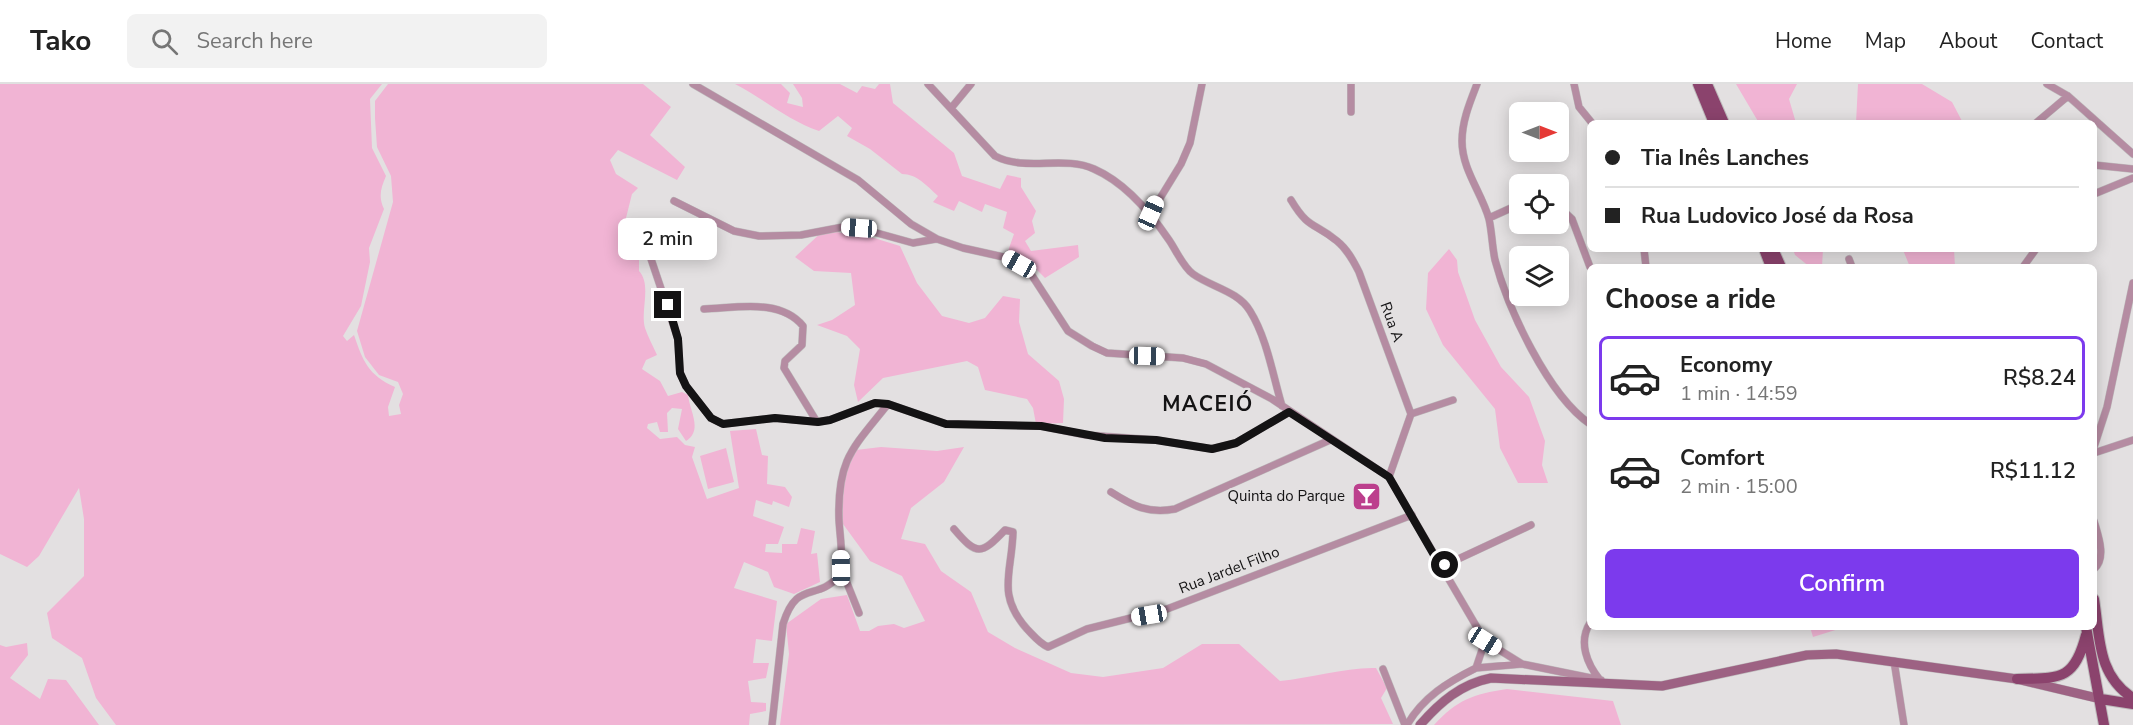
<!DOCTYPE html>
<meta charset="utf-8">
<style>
:root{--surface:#fff;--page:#f2f2f2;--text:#222;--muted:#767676;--line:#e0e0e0;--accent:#7c3aed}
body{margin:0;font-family:"Nunito Sans",sans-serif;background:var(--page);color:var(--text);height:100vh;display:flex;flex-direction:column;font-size:22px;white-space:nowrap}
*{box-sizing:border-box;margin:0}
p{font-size:20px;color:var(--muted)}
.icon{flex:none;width:33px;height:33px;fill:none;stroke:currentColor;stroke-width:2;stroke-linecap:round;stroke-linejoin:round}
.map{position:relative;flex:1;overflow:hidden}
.details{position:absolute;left:1587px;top:180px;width:510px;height:366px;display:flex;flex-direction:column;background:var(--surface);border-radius:9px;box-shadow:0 3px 15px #0003}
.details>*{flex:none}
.guide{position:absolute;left:1587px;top:36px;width:510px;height:132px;border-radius:9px;box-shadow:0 3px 15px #0003;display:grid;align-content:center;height:132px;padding:0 18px;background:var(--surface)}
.needle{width:39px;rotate:90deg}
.buttons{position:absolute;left:1509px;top:18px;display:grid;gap:12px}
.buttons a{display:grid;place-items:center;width:60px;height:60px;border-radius:9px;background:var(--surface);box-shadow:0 3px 15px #0003;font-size:30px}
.end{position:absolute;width:27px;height:27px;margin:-14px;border:8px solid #141314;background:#fff;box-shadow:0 0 0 3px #fff}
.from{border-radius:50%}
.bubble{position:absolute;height:42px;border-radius:9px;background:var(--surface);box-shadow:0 3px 15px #0003;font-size:20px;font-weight:600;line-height:42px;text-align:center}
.car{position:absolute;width:18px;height:36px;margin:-18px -9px;border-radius:8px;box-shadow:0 0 4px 2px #0007;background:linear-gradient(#fff 24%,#345 0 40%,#fff 0 76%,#345 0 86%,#fff 0)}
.guide b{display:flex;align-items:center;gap:21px;height:57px;font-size:22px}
.guide b+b{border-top:2px solid var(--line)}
.guide i{width:15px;height:15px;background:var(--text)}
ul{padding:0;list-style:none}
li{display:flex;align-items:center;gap:18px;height:84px;margin:0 12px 9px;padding:0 6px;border:3px solid transparent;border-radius:9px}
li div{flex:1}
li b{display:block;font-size:22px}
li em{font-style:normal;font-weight:600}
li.on{border-color:var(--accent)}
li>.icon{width:54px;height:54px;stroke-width:1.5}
h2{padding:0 18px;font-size:27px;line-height:72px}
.button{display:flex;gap:12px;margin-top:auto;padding:12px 18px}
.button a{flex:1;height:69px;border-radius:9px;background:var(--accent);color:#fff;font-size:24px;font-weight:600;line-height:69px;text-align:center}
header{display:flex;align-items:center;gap:36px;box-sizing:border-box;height:84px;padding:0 30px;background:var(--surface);border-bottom:2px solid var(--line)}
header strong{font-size:28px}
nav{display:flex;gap:33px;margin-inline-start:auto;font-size:21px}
.search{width:420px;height:54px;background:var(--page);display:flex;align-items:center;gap:15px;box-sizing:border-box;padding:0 21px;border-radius:9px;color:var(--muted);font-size:22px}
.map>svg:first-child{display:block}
</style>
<header>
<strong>Tako</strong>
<div class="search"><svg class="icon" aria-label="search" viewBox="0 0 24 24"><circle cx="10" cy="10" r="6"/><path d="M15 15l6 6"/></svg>Search here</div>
<nav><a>Home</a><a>Map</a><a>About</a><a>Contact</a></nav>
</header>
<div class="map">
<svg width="2133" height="641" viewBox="0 0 2133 641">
<rect width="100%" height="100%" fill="#e3e0e1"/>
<path fill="#f1b4d4" d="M0,0H382L370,15L372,64L386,92C381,104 378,112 384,125L369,164L370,178L361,222L343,252L347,257L354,251C363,277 368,291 395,303L388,323L389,332L401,330L399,321L403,310L398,298L379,291L365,273L357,247L393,118L391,92L377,63L375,34V17L388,0H643L671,23L650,51L685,83L677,96L618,66L610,76L616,90L638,104L632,110L624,142L639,150V187C652,201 640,227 645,244C648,253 653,262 657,271L646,276L642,285L660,297L668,312L682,308L688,311C690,328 703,346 686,357L678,345L682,325L672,324L667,329L668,348H660L657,338L648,340L647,344L660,355L677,353L685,361L695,363L692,373L707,415L739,404L730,347L756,345L762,371L768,372L767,400L785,403L792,413L789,423L773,417L772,421L756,416L753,432L784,443L778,460H766L765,468L782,469V460H797L801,444L815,447L811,470L817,469L820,498L794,510L774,503L768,488L744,478L734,504L777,517L772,557L756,555L753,579H769L766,594L748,597L751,618L766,619V627L750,630L749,641H116L96,614L82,574L52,554L47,529L84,492V435L79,404L39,472L27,483L0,470Z
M735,0H781L790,9L787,19L803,23L802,14L793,0H840L857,9L862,2L875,5L879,0H890L893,19L954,69L962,92L1000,105L1007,91L1021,94V103L1036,127L1032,137L1035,149L1025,157L1031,167L1078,161L1079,173L1045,194L1024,173L1008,167L1014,150L1003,144L1007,128L985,120L982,128L959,117L954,127L933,118L938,112C927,102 917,90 902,90L870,65L847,52L852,44L838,32L819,47C789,37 764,15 735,0Z
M1736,0H1797L1789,15L1796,39H1759Z
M1858,0H1922L1952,18L1963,39H1856Z
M824,146L874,154L900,162L917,199L942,232L969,239L985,234L1003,212L1020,215L1019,238L1028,270L1059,297L1064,315L1063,339L1036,340L1033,324L1027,315L985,306L978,283L967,277L883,294L858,318L854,301L860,265L847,252L817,241L832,236L855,221L851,189L814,187L795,173Z
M1449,165L1457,176L1458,188L1475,236L1501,283L1529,313L1545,357L1542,381L1548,399H1518L1500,364L1495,325L1443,261L1426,225L1428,189Z
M1793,165H1823L1822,183H1810L1795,171Z
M1954,165L1955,183H1910L1903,166Z
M881,363L937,367L964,363L944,398L911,424L901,455L925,460L941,487L971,508L988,548L1015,564L1071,589L1103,593L1163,584L1202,560H1239L1280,597C1310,594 1347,583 1376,584L1387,604L1381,614L1393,640L780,641L789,570L786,540L821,515L847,511L860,547H869L878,542L894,540L904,544L925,537L902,492L870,477L843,440L841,397L856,366Z
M726,364L734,398L708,405L700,372Z
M1810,543H1845L1813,553Z
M27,559L28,571L10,594L40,615L48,595L66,596L99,641H0V561L6,563Z
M1507,605L1613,617L1621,641H1434C1457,616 1473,610 1507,605Z"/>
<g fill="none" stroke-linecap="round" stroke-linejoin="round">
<defs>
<path id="minor" d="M693,0L858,96L911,140L937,155L963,164L1008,174L1019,180L1031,190L1068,247L1092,262L1107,269L1183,274L1206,280L1272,315L1389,393L1485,557L1522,580L1601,596
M928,0L995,72C1026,88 1063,71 1094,85C1126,99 1150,128 1169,156C1176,166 1183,183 1193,190C1211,203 1238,207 1250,227C1267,254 1273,292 1282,322
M1477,0C1470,18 1462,37 1462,57C1462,86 1482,109 1489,135C1492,148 1492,162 1495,176C1508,225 1548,311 1590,340
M1574,0L1579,23L1592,39
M2047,0L2068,12L2133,70
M952,23L971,0
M1351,28V0
M2036,39L2068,12
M2094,81L2133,85
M2094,110L2133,94
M1291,116C1309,146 1314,138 1337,157C1347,165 1353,176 1359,188L1411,330L1389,393
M674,117L734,147L759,152L801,151L843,143L859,144L913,159L936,155
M1558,122L1572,135L1590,183
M1151,129L1181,80L1190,59L1202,0
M1489,134L1520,120
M1644,165L1646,183
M648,166L678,255L680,289L686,302L711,334L723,340L775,334L817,338L830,336L875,319L888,320L946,340L1041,342L1086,351L1156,356L1212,365L1236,359L1289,328
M1849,175L1852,183
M2023,183L2036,165
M704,225C737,224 780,214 803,242L802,261L785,277L784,284L817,338
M1411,330L1453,316
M2094,363L2107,323L2133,199
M2094,369L2133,356
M1111,408C1133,422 1148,430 1175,425L1330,356
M2094,437C2098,451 2107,474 2094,485
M954,445C977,472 981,471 1005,446L1013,448C1012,489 996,510 1027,545C1034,552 1039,559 1048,563L1087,545L1167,525L1412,431
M1441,483L1531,441
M841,484L859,529
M1590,539C1578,558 1587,580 1600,596
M1894,577L1904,641
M1476,584L1522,580
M1383,585L1405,641
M772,641L783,540C797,495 816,518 839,492C844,474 840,454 839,436C837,375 853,364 888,320
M1407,641C1423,613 1448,598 1476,584L1485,557"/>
<path id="secondary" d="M1420,641C1440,618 1461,600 1491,594L1662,602L1807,571L1836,570L2017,595L2101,615"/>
<path id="primary" d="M1698,0L1714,39
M1707,0L1724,39
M1764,165L1771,183
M1773,165L1781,183
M2094,515C2100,553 2097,591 2133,614
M2086,543L2104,641
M2017,595C2060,594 2074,597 2086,551
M2101,615L2133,620"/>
</defs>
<use href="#minor" stroke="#bebbbc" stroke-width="8"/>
<use href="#secondary" stroke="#bebbbc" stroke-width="10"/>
<use href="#primary" stroke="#bebbbc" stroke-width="12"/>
<use href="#minor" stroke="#b58ca2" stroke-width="7"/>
<use href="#secondary" stroke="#9d6283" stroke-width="9"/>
<use href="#primary" stroke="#8b436d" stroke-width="10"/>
</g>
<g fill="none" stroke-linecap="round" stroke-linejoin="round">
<path stroke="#141314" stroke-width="8" d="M668,221L678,255L680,289L686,302L711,334L723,340L775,334L818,338L830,336L875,319L888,320L946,340L1041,342L1105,354L1156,356L1212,365L1236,359L1289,328L1389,393L1441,483L1445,481"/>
</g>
<defs>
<symbol id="bar-square" viewBox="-11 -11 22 22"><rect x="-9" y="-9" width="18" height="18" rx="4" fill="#bc3f8d" stroke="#e3e0e1"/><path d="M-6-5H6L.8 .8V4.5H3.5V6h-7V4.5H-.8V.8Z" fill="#fff"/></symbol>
</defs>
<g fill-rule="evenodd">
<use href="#bar-square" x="1350" y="396" width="33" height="33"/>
</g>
<g text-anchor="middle" stroke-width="4.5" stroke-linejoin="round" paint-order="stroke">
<g font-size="15" fill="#141314" stroke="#e3e0e1">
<text transform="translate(1392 238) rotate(70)" y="5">Rua A</text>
<text transform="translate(1229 486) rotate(-21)" y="5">Rua Jardel Filho</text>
</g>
<g font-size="15" fill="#141314" stroke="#e3e0e1" text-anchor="end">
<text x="1345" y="417">Quinta do Parque</text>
</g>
<g font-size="21" font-weight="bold" letter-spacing="1.5" fill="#141314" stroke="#e3e0e1">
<text x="1208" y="327">MACEIÓ</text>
</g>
</g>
</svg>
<div class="buttons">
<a><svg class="needle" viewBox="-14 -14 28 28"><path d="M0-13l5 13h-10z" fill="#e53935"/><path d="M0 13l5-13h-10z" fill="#767676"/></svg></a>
<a><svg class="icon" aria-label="locate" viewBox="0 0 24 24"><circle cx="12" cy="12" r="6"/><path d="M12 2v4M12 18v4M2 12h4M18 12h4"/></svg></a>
<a><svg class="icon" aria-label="layers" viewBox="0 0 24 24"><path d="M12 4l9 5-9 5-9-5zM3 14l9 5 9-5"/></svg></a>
</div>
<i class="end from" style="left:1445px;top:481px"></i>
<i class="end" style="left:668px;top:221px"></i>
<div class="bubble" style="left:618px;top:134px;width:99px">2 min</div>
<i class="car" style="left:1151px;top:129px;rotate:24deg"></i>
<i class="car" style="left:859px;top:144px;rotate:274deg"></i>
<i class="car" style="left:1019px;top:180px;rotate:299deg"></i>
<i class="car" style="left:1147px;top:272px;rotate:91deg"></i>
<i class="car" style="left:841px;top:484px;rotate:359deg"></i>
<i class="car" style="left:1149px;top:531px;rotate:260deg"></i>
<i class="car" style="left:1485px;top:557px;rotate:122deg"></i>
<div class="guide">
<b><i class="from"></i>Tia Inês Lanches</b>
<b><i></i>Rua Ludovico José da Rosa</b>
</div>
<section class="details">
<h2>Choose a ride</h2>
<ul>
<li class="on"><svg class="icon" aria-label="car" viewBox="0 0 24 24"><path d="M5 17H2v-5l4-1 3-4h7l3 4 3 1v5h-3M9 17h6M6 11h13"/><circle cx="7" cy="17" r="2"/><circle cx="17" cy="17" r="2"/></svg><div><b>Economy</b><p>1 min · 14:59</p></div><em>R$8.24</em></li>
<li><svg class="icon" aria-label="car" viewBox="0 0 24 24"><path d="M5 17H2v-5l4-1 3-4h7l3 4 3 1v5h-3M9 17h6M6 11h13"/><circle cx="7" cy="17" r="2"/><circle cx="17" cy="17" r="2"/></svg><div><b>Comfort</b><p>2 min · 15:00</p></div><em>R$11.12</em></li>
</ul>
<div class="button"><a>Confirm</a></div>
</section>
</div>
